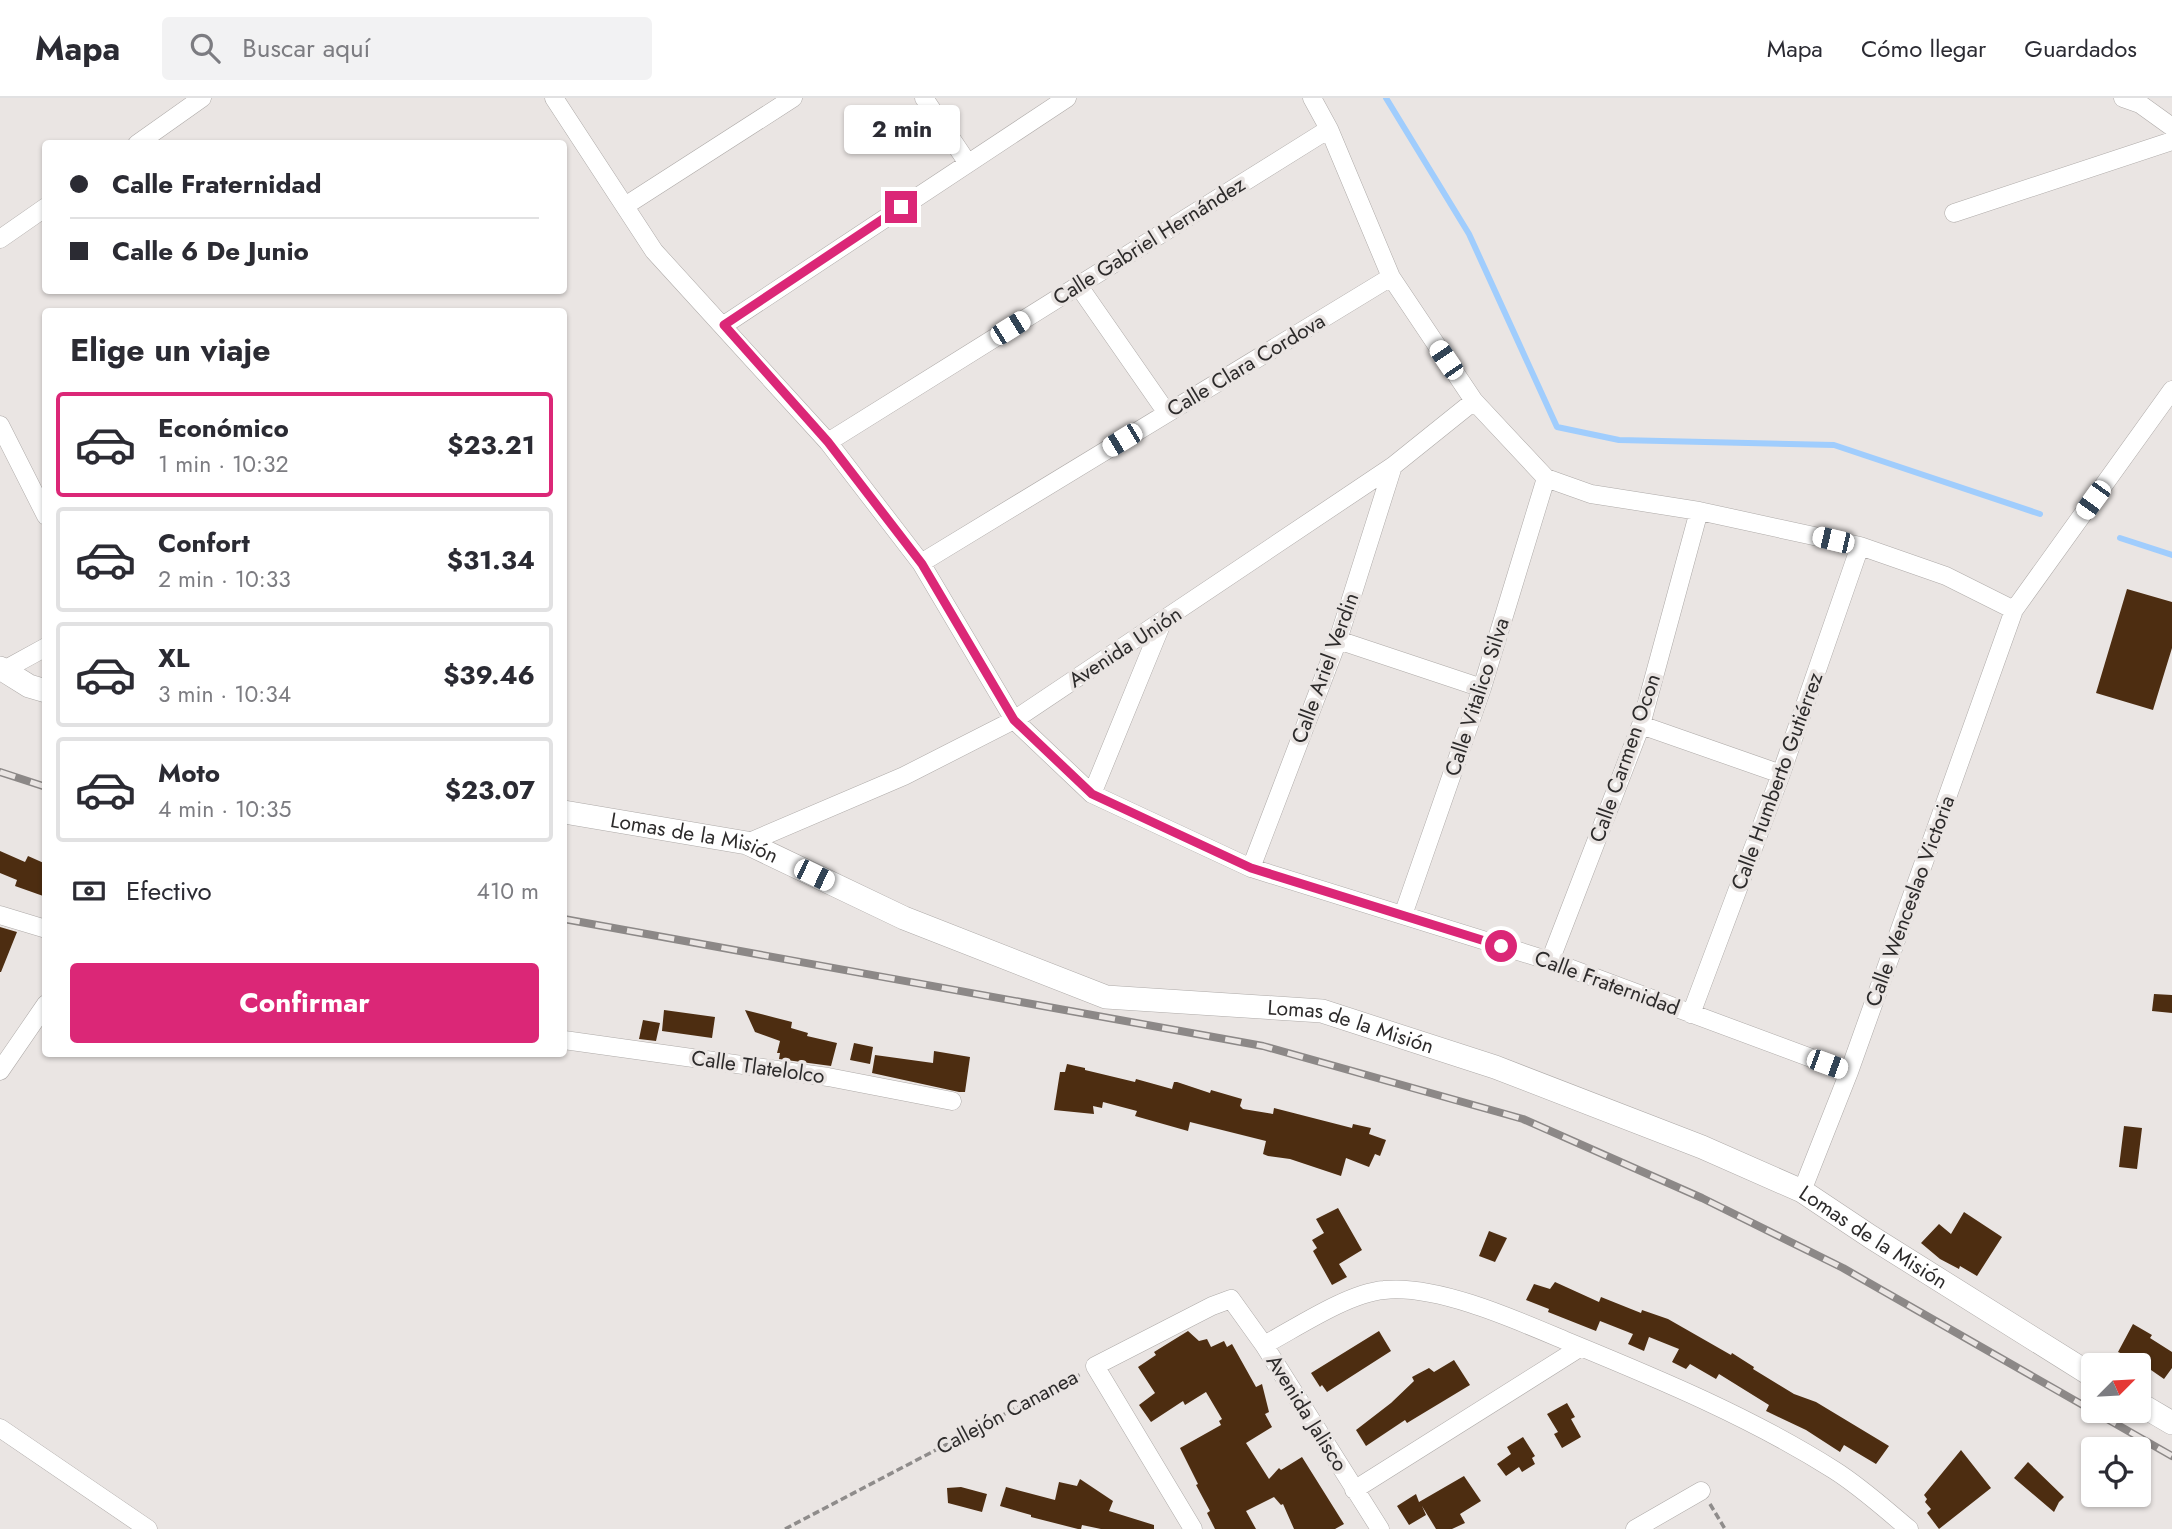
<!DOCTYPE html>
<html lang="es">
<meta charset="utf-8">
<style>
:root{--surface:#fff;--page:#f2f2f3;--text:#2b2b33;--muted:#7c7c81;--line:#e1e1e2;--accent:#db2777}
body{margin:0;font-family:Jost,sans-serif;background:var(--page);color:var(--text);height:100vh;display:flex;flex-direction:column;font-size:26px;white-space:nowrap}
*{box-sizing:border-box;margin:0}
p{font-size:23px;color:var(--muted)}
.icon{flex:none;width:38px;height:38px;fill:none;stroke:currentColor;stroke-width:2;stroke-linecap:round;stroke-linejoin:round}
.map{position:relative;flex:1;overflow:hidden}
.side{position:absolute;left:42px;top:210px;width:525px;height:749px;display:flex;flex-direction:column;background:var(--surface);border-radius:7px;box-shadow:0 2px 5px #0004}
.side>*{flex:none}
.banner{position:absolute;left:42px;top:42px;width:525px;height:154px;border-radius:7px;box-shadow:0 2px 5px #0004;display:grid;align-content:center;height:154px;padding:0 28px;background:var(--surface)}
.needle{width:46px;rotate:66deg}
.controls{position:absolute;left:2081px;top:1255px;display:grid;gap:14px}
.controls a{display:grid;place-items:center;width:70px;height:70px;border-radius:7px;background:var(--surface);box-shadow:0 2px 5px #0004;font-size:35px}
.end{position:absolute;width:32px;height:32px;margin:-16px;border:9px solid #db2777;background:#fff;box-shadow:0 0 0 4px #fff}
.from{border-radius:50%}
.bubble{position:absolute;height:49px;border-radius:7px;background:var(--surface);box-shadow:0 2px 5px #0004;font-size:23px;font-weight:700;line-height:49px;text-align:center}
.car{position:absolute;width:21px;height:42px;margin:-21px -10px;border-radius:9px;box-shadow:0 0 5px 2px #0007;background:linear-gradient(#fff 24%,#345 0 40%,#fff 0 76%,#345 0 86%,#fff 0)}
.banner b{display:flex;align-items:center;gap:24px;height:66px;font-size:26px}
.banner b+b{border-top:2px solid var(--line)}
.banner i{width:18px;height:18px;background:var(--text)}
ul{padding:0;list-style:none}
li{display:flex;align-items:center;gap:21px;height:105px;margin:0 14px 10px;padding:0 14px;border:4px solid var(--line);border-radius:7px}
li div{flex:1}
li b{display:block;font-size:26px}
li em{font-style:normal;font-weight:700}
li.on{border-color:var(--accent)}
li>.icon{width:63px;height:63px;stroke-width:1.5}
h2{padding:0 28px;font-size:32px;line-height:84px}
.pay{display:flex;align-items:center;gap:18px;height:77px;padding:0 28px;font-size:26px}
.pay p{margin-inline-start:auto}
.cta{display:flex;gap:14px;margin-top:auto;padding:14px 28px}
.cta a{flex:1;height:80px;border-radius:7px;background:var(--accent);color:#fff;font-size:28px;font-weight:700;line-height:80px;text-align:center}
header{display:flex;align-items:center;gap:42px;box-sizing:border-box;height:98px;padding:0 35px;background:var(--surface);border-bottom:2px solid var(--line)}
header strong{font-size:33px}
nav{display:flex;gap:38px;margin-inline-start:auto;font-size:24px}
.search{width:490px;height:63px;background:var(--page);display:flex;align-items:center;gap:18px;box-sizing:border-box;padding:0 24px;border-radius:7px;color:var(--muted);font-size:26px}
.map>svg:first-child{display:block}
</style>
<header>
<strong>Mapa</strong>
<div class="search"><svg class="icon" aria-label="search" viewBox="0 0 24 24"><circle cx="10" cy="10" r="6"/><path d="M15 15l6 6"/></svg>Buscar aquí</div>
<nav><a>Mapa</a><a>Cómo llegar</a><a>Guardados</a></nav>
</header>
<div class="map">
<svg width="2172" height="1431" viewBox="0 0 2172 1431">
<rect width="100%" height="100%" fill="#eae5e3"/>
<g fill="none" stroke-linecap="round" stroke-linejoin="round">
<path stroke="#a0cdfd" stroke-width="6" d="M1386,0L1469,136L1557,329L1619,342L1834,347L2040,416
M2120,440L2172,457"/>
</g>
<path fill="#4d2d11" d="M2127,491L2172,504V550L2153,612L2096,595Z
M0,753L25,764L28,758L46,766V799L15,788L17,782L0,775Z
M0,829L17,834L1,874H0Z
M2154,896L2172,897V915L2152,913Z
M664,912L715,919L712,940L662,933Z
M745,912L792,924L791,930L808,935L807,938L837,945L831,968L779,961L780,955H777L780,943L755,934Z
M643,922L660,925L656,943L639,941Z
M854,945L873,949L870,966L850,962Z
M934,953L970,959L965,994H959L872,975L875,957L933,965Z
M1067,966L1085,970V972L1135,984L1136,981L1172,991L1174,984H1177L1210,995L1211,992L1242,1001L1240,1008L1243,1011L1273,1016L1274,1010L1352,1030L1353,1026L1371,1030L1369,1036L1386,1042L1380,1058L1375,1056L1369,1069L1346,1060L1341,1078L1290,1061L1268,1058L1263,1056L1266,1043L1190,1024L1188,1033L1135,1018L1137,1013L1103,1004L1102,1010L1093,1008L1094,1016L1054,1012L1060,974H1065Z
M2124,1028L2142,1030L2137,1071L2119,1069Z
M1338,1110L1362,1152L1339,1166L1347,1179L1332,1187L1313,1153L1317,1150L1312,1142L1324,1135L1316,1121Z
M1964,1114L2002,1139L1977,1178L1960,1168L1959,1171L1940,1161L1921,1145L1939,1126L1951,1136Z
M1489,1133L1507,1140L1495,1164L1479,1158Z
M1555,1184L1599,1204L1601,1199L1641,1215L1642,1212L1668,1221L1731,1257L1732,1255L1754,1269L1753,1271L1794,1296L1816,1304L1889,1348L1876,1366L1844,1347L1840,1354L1806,1332L1766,1313L1769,1307L1719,1276L1716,1281L1690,1266L1686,1271L1672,1264L1679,1251L1649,1239L1644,1253L1628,1246L1633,1236L1600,1223L1596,1233L1548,1214L1549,1211L1526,1202L1534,1186L1550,1191Z
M2133,1226L2152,1237L2150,1240L2172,1254V1270L2164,1281L2138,1263L2118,1254Z
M1188,1233L1199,1243L1207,1241L1211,1249L1224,1243L1227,1249L1232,1246L1256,1289L1262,1286L1269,1314L1265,1316L1272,1329L1246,1345L1269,1381L1279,1370L1281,1372L1302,1359L1344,1426L1335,1431H1294L1283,1406L1281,1407L1274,1399L1246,1413L1256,1431H1215L1207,1415L1210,1413L1196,1387L1198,1386L1180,1350L1221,1327L1219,1323L1222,1321L1206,1294L1185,1307L1183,1303L1151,1324L1139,1307L1155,1295L1138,1269L1156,1257L1154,1254Z
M1379,1233L1391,1253L1327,1294L1322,1287L1320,1289L1311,1275Z
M1454,1262L1470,1287L1407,1325L1405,1322L1366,1348L1356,1332L1391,1305L1414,1283L1412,1279L1429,1270L1434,1274Z
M1567,1305L1575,1319L1571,1321L1581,1339L1562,1350L1554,1336L1558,1334L1547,1316Z
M1523,1339L1535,1358L1532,1360L1535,1366L1522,1374L1519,1369L1506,1378L1497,1366L1511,1356L1507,1349Z
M1961,1352L1991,1390L1939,1431L1927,1415L1931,1411L1925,1404L1927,1401L1924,1397Z
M2028,1364L2064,1399L2059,1404L2054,1414L2014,1380Z
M1464,1378L1481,1403L1460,1416L1465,1425L1452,1431H1436L1422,1408L1426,1417L1409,1427L1397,1408L1416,1396L1419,1404Z
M1080,1381L1113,1403L1109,1413L1154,1427V1431H1101L1082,1427L1081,1431H1078L1031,1419V1417L1000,1408L1006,1389L1055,1402L1059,1384L1077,1388Z
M961,1389L987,1396L982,1414L948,1405L947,1390Z"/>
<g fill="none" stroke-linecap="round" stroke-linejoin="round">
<defs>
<path id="minor" d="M554,0L654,153L828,344L921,465L1014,622L1092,696L1251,770L1550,863L1849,974
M924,0L967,64
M1312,0L1329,31L1391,179L1474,303L1546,380L1591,396L1699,413L1860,448L1946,478L2014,512
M2123,0L2140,6L2172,29
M137,46L202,0
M625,108L793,0
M1954,115L2172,43
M0,141L46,109
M1078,187L1167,315
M724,227L1067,0
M0,327L46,418
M828,344L1329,31
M921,465L1391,179
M1338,542L1482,590
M4,572L46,549
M1641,627L1781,676
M1092,696L1162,525
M747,745L904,678L1014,622L1393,368L1474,303
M1251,770L1338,542L1393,368
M0,817L46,831
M1403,817L1482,590L1546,380
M1550,863L1641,627L1699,413
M1691,916L1781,676L1860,448
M564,942L828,979L952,1003
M0,973L46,906
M1802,1093L1849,974L2014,512L2172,292
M1264,1247C1296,1230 1348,1195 1384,1192C1438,1186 1521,1224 1571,1245C1661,1282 1752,1320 1834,1372C1861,1389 1885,1411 1909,1431
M0,1330L148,1431
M1354,1392L1581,1249
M1193,1431L1095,1268L1212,1208L1231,1201L1264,1247L1380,1431
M1635,1431L1701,1393"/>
<g id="tertiary">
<path d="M0,570L29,588L46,593"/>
<path id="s1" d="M564,714L747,745L904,820L1106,899L1322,913L1495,969L1702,1049L1802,1093L1871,1139L2093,1278"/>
<path d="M2138,1305L2172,1325"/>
</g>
</defs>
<use href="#minor" stroke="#aeaaa8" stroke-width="19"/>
<use href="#tertiary" stroke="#aeaaa8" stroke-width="24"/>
<path stroke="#8f8c8b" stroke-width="3.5" stroke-dasharray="7 3.5" stroke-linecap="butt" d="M1710,1406L1725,1431
M785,1431L1081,1276"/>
<use href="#minor" stroke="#fff" stroke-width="18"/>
<use href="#tertiary" stroke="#fff" stroke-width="23"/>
<defs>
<path id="rail" d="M0,674L46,689
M564,821L1263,948L1523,1021L1702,1100L1843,1170L2172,1358"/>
</defs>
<use href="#rail" stroke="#8c8887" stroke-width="8"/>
<use href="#rail" stroke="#eae5e3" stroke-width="5" stroke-dasharray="16" stroke-linecap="butt"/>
</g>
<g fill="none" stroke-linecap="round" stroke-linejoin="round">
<path stroke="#db2777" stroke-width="9" d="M901,109L724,227L828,344L922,466L1014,622L1092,696L1251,770L1501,848"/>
</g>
<g text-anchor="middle" stroke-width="7" stroke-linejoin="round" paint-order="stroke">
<g font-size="21" fill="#2d2b2b" stroke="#eae5e3">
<text transform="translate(1149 143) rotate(-32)" y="7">Calle Gabriel Hernández</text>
<text transform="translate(1246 267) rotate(-31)" y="7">Calle Clara Cordova</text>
<text transform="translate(1125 549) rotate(-33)" y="7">Avenida Unión</text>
<text transform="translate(1325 570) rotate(-70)" y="7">Calle Ariel Verdin</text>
<text transform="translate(1477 599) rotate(-72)" y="7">Calle Vitalico Silva</text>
<text transform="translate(1625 660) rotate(-71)" y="7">Calle Carmen Ocon</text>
<text transform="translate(1777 683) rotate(-70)" y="7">Calle Humberto Gutiérrez</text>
<text dy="7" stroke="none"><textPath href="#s1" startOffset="133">Lomas de la Misión</textPath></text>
<text transform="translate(1910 803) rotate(-70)" y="7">Calle Wenceslao Victoria</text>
<text transform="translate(1607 885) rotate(20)" y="7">Calle Fraternidad</text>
<text dy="7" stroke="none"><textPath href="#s1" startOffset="824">Lomas de la Misión</textPath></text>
<text transform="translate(758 969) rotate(8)" y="7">Calle Tlatelolco</text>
<text dy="7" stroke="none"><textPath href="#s1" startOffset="1391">Lomas de la Misión</textPath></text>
<text transform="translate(1007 1314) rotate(-28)" y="7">Callejón Cananea</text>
<text transform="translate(1307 1315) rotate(58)" y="7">Avenida Jalisco</text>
</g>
</g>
</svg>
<div class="controls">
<a><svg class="needle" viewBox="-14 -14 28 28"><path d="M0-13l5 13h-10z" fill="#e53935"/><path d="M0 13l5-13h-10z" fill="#7c7c81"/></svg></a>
<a><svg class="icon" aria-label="locate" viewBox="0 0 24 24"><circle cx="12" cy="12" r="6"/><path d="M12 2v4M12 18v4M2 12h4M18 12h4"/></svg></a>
</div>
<i class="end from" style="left:1501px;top:848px"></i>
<i class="end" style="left:901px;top:109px"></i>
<div class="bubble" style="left:844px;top:7px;width:116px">2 min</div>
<i class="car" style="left:1010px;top:230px;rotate:58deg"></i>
<i class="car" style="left:1446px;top:262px;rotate:326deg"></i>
<i class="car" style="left:1122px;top:342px;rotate:239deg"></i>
<i class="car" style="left:2093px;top:402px;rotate:216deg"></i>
<i class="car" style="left:1833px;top:442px;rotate:283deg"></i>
<i class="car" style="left:814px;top:777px;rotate:116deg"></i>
<i class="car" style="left:1827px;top:966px;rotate:110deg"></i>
<div class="banner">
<b><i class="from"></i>Calle Fraternidad</b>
<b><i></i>Calle 6 De Junio</b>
</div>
<section class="side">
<h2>Elige un viaje</h2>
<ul>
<li class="on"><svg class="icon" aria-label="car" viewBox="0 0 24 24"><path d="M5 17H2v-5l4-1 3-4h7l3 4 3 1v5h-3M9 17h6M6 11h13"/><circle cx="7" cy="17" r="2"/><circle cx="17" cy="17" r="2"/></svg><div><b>Económico</b><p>1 min · 10:32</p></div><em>$23.21</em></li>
<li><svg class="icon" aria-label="car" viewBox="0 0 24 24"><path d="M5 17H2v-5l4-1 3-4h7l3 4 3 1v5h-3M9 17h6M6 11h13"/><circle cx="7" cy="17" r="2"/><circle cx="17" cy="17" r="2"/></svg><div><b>Confort</b><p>2 min · 10:33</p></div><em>$31.34</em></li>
<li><svg class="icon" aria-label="car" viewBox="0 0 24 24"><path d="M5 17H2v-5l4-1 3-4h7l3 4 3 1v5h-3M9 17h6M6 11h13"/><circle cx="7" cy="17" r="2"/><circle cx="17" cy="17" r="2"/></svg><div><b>XL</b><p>3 min · 10:34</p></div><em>$39.46</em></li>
<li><svg class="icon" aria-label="car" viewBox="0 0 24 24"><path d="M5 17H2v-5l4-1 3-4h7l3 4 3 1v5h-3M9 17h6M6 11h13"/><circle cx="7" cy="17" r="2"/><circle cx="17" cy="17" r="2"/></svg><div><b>Moto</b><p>4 min · 10:35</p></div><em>$23.07</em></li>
</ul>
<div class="pay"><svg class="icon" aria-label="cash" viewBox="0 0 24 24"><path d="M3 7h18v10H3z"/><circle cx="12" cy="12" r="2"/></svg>Efectivo<p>410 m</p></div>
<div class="cta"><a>Confirmar</a></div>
</section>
</div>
